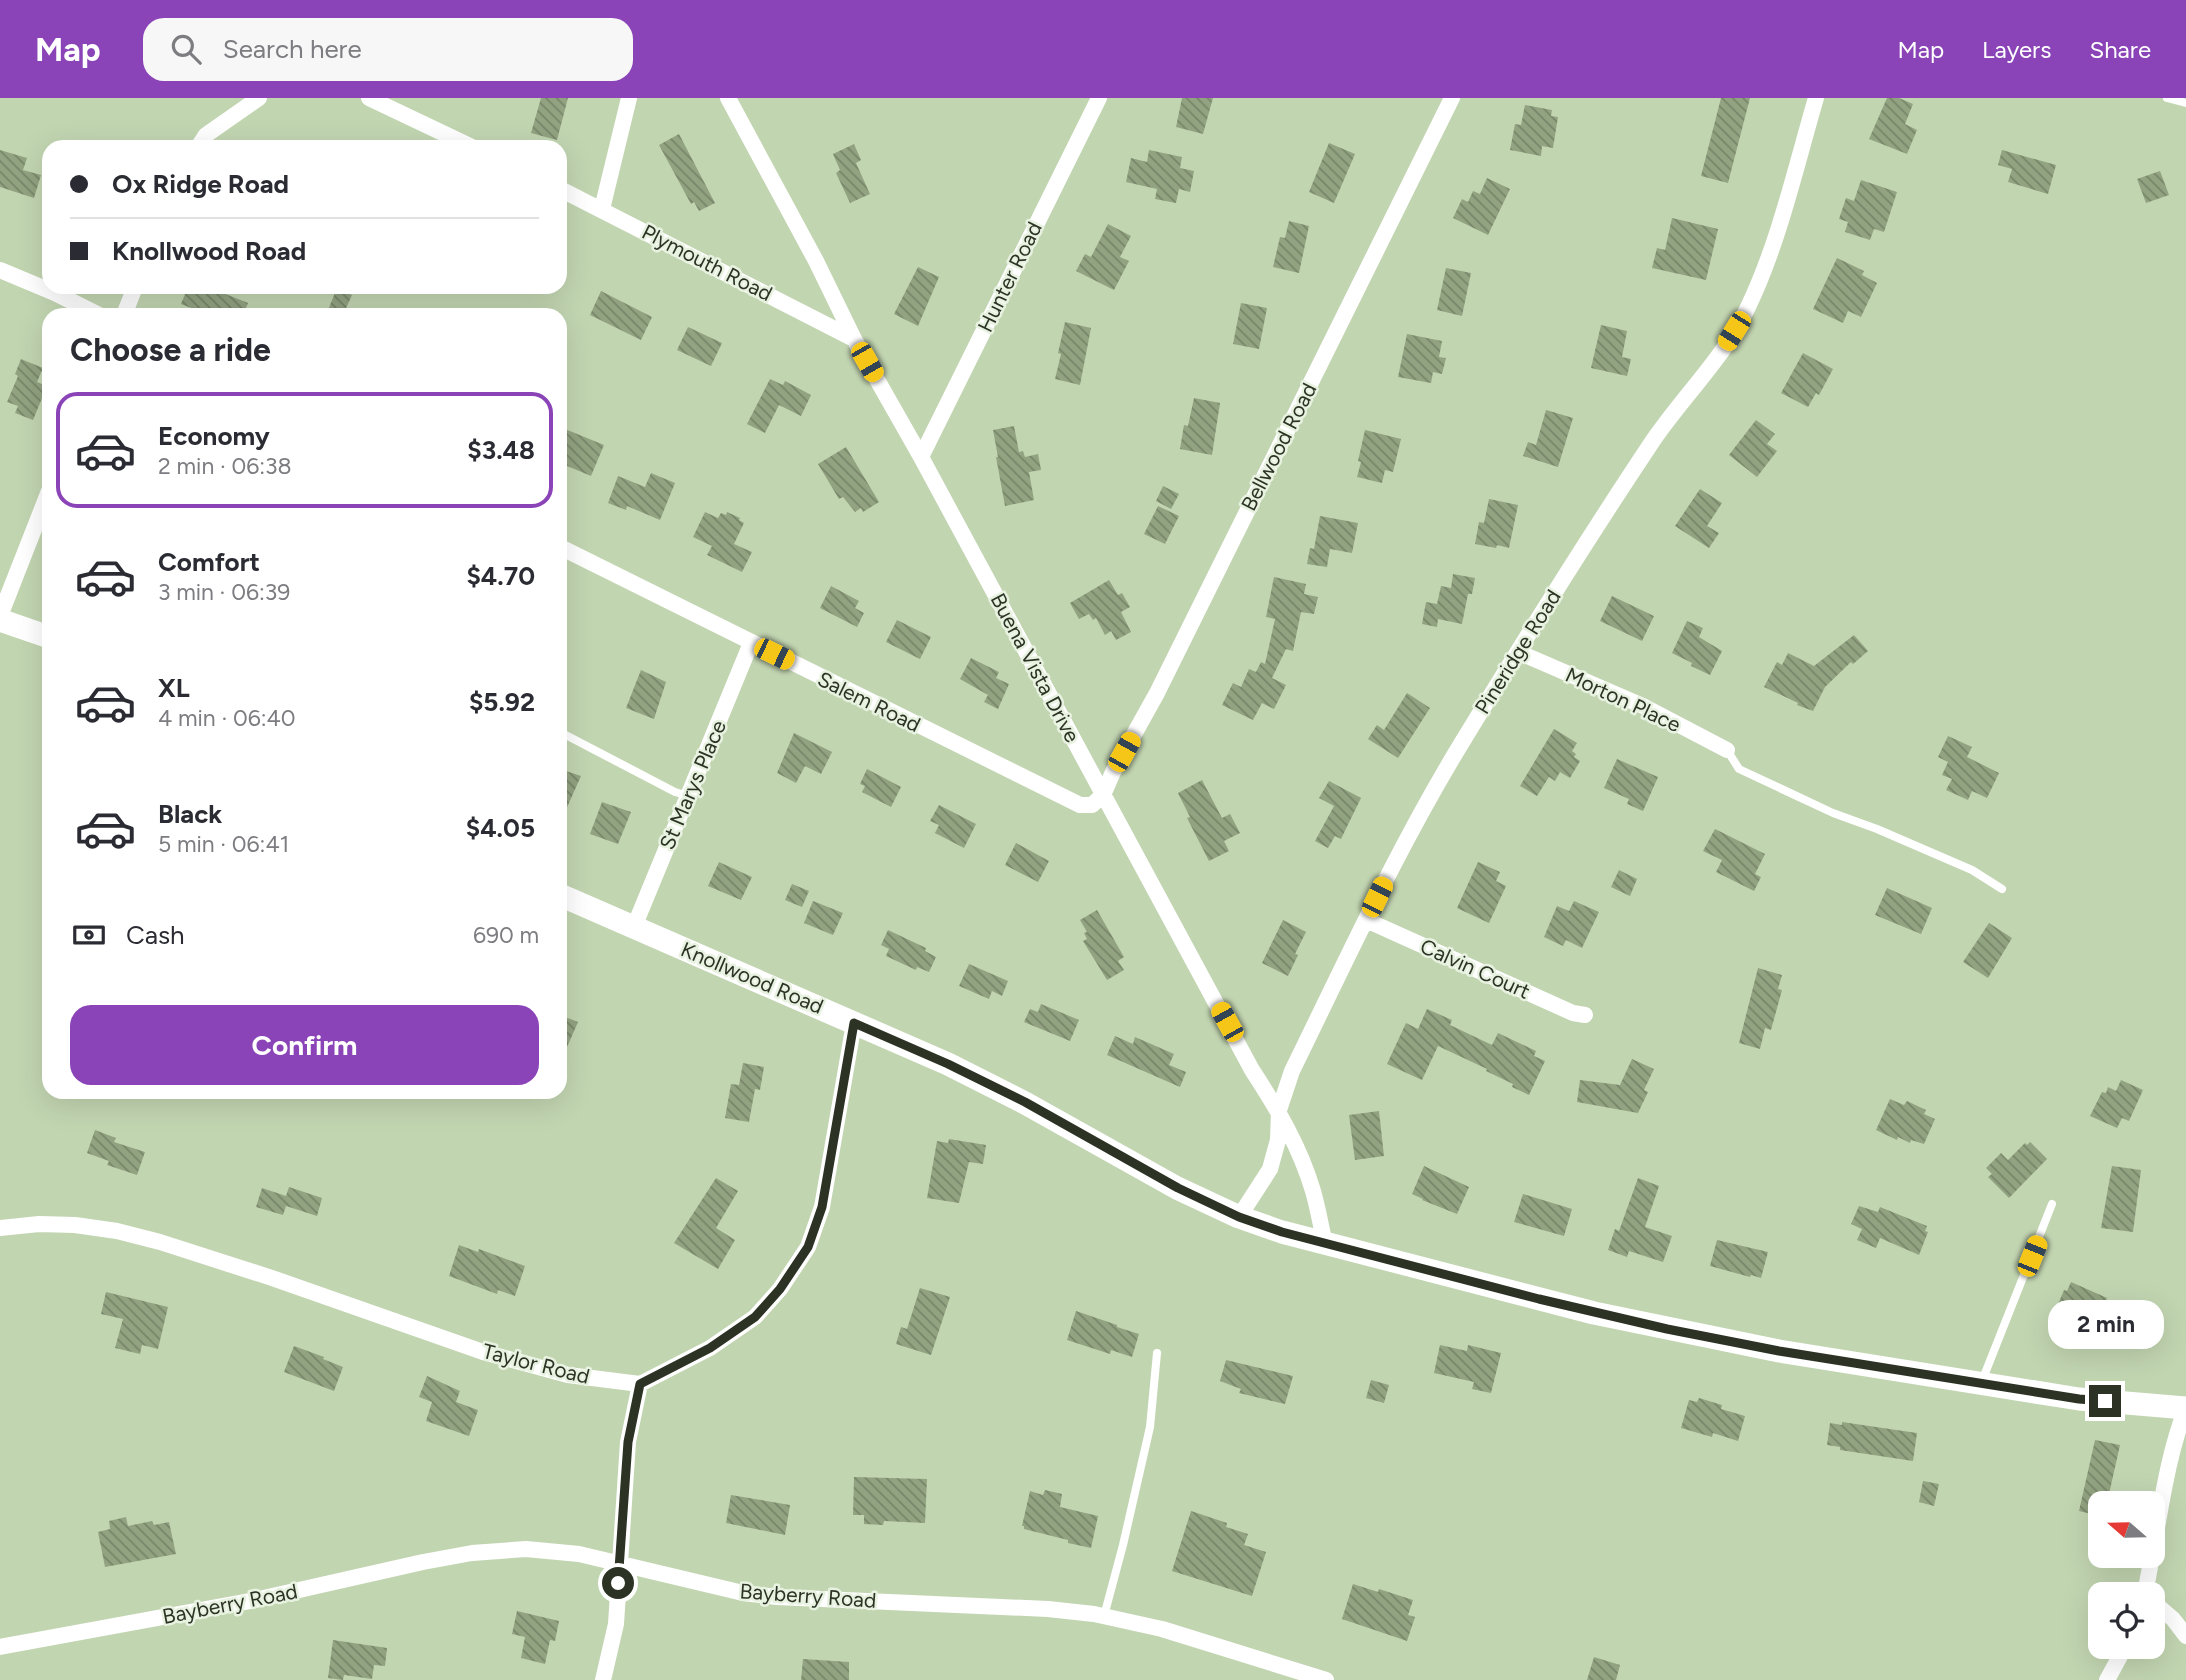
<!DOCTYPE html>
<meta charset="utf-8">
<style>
:root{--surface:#fff;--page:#f7f7f7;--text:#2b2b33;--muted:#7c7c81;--line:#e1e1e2;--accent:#8a44b7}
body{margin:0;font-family:Figtree,sans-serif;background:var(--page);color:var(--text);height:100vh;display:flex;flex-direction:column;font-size:26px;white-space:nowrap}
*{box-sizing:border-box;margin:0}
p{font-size:23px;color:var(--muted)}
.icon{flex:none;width:38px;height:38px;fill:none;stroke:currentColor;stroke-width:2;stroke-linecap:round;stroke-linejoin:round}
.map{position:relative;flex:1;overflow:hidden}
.details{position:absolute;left:42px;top:210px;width:525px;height:791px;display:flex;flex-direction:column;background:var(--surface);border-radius:21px;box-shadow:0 7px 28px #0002}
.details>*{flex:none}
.banner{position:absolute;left:42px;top:42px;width:525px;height:154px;border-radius:21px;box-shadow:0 7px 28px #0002;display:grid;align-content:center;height:154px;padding:0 28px;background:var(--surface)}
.needle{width:46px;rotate:290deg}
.fabs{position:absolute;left:2088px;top:1393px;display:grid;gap:14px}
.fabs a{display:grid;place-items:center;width:77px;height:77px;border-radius:14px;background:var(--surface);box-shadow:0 7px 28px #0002;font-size:35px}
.end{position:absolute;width:32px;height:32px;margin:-16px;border:9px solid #2c3325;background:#fff;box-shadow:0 0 0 4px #fff}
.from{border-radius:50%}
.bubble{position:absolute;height:49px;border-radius:21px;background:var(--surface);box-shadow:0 7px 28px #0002;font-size:23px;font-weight:700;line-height:49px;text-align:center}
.car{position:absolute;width:21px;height:42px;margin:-21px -10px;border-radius:9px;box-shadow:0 0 5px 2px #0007;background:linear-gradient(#f5c518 24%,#345 0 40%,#f5c518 0 76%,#345 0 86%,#f5c518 0)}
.banner b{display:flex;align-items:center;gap:24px;height:66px;font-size:26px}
.banner b+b{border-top:2px solid var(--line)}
.banner i{width:18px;height:18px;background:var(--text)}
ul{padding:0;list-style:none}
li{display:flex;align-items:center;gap:21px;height:116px;margin:0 14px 10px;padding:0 14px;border:4px solid transparent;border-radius:21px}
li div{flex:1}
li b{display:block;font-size:26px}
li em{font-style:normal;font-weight:700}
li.current{border-color:var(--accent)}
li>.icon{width:63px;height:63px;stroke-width:1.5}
h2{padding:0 28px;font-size:32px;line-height:84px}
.pay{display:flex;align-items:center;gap:18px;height:77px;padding:0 28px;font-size:26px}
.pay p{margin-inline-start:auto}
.button{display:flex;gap:14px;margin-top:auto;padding:14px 28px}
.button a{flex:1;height:80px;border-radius:21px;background:var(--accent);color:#fff;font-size:28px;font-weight:700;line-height:80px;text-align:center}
header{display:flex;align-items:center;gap:42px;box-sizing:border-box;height:98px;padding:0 35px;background:var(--accent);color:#fff}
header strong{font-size:33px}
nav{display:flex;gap:38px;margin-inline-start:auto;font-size:24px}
.search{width:490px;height:63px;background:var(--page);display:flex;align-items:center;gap:18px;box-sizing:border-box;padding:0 24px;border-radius:21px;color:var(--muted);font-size:26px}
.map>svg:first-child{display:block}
</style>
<header>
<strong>Map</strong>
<div class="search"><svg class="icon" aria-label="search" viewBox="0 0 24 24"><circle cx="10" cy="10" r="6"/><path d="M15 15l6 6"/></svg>Search here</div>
<nav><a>Map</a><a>Layers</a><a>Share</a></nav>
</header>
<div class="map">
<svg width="2186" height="1582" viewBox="0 0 2186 1582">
<defs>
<pattern id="building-back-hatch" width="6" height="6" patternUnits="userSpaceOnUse" patternTransform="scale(1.75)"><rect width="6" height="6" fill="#92a381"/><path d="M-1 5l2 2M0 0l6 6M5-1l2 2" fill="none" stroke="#778569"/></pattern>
</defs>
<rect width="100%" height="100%" fill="#c2d5b1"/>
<path fill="url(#building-back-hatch)" d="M541,0H568L557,42L531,35Z
M1182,0H1213L1203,36L1176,29Z
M1721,0H1750L1728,85L1701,78Z
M1887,0H1899L1913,6L1905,26L1917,32L1907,56L1869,41Z
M1525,7L1552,12L1551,18L1558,19L1553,50L1542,48L1541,58L1510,52L1515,26L1521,27Z
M679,36L715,105L699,113L694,104L691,106L659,47Z
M1329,45L1355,56L1334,105L1309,94Z
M854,46L861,62L856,65L870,96L850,105L836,75L840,72L833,56Z
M0,52L27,60L23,72L41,77L34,100L0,89Z
M1149,52L1182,59L1180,70L1194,73L1190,94L1179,91L1176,105L1155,101L1157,91L1126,84L1131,60L1147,64Z
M2002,52L2056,67L2048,96L2008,84L2012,71L1998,67Z
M2160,73L2169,97L2146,105L2137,81Z
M1487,80L1510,91L1488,137L1453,120L1462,101L1468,104L1473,93L1480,96Z
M1861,82L1897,94L1884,134L1874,131L1870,142L1845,134L1848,124L1839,121L1846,100L1854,103Z
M1672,120L1718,131L1706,182L1652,170L1657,150L1665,152Z
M1289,123L1309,128L1299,175L1273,169L1280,139L1285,140Z
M1108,126L1131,138L1120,159L1129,163L1114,192L1076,173L1085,156L1091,159Z
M1837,160L1864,173L1862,177L1877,185L1861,219L1848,213L1843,225L1813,211Z
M918,169L939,179L918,228L894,216Z
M1446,170L1471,175L1462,218L1437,212Z
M188,189L204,195L208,189L248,205L243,217H209L181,206Z
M337,190L352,197L343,217H326Z
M601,193L652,219L641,242L590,217Z
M1241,205L1267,210L1259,251L1233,246Z
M1065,224L1091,230L1080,287L1055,281L1061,256L1058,255Z
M1601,227L1627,233L1622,259L1631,261L1627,278L1591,270Z
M688,229L722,245L711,268L677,252Z
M1407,236L1442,243L1439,259L1446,260L1442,276L1433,274L1431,285L1398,279Z
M1803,255L1833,271L1819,297L1816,295L1808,309L1781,295Z
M21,261L43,270L37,284L47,288L33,322L15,315L18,308L7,304L18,278L15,276Z
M770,281L783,287L785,283L811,297L801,318L779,307L765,335L747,326Z
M1194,300L1220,305L1212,357L1180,351L1184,327L1188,328Z
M1546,312L1573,320L1558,369L1523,358L1528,344L1536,347Z
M1756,322L1775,336L1767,346L1777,353L1757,379L1729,357Z
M1014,328L1019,354L1023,353L1025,359L1038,356L1041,372L1029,374L1034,402L1005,408L996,359H998L993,332Z
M560,329L604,347L591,378L560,365Z
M1365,332L1401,341L1393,374L1385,372L1382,385L1357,379L1361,364L1358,363Z
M846,349L879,404L863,414L861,410L855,414L843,399L839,401L818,366Z
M651,375L675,385L660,422L627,408L626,412L608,405L618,378L645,389Z
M1163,388L1179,396L1171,411L1156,403Z
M1700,391L1722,405L1707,428L1719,435L1709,450L1675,428Z
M1489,401L1518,407L1509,450L1497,447L1496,450L1475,446L1479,424L1484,425Z
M1158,408L1179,418L1165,446L1144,436Z
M705,414L718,420L721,415L726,417L727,414L740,420L739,422L744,425L734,446L752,454L742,474L707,457L712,448L693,439Z
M1320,418L1358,425L1352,455L1330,451L1327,469L1307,466L1310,450L1314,451Z
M1453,476L1475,480L1472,496H1468L1462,526L1438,521L1437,529L1422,526L1426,504L1437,506L1441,488L1451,490Z
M1274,479L1306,486L1304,496L1318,499L1314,516L1301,514L1293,553L1286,551L1272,580L1286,587L1274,611L1262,605L1253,622L1222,607L1233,585L1241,589L1249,571L1256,574L1261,564L1265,566L1275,521L1266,519Z
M1109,482L1118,497L1122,495L1130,509L1121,514L1131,534L1116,542L1111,533L1105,537L1096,520L1093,522L1089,516L1079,521L1070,505Z
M831,488L859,503L855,510L864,515L857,529L820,510Z
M1612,498L1654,518L1642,543L1600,523Z
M897,522L931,539L920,561L886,544Z
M1687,523L1703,530L1699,539L1722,553L1710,577L1691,568L1692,565L1672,555Z
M1854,537L1868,553L1853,566L1851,564L1825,589L1813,613L1797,607L1798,605L1764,589L1777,564L1782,567L1788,555L1814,568Z
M971,560L999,574L996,580L1009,586L998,611L984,604L988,597L960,581Z
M641,572L666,584L654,621L626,610Z
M1407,595L1430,610L1398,660L1368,641L1377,627L1384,632Z
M1554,631L1577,645L1572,653L1576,656L1574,659L1580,663L1570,680L1560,674L1555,683L1549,679L1537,698L1520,688Z
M794,635L832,654L821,676L805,668L796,685L777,675Z
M1948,638L1972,649L1967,659L1999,675L1987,700L1972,693L1968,702L1946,692L1952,681L1942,677L1948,664L1938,659Z
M1617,661L1658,679L1643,713L1627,706L1629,701L1604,690Z
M560,671L581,678L560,725Z
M867,671L901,689L891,709L862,694L865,688L860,686Z
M1202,682L1222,720L1230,716L1240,735L1224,743L1229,753L1209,763L1187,720L1190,719L1178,695Z
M1329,683L1361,700L1341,741L1335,738L1328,750L1315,743L1334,708L1319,700Z
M602,704L631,714L618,746L590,736Z
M939,707L976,726L964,750L935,735L939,727L930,723Z
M1715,731L1765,756L1755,776L1761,779L1754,793L1716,774L1722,762L1703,753Z
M1016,745L1049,763L1038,784L1005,767Z
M719,764L752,779L741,802L708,788Z
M1478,764L1500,774L1496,783L1506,788L1489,825L1457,810Z
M1619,772L1637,781L1630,798L1611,789Z
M792,786L809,793L802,809L785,802Z
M1887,790L1932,810L1921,836L1875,817Z
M813,803L843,815L833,837L804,825Z
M1574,803L1599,814L1582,850L1566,842L1563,848L1544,839L1557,808L1569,813Z
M1097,812L1124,859L1118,863L1124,872L1107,882L1083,843L1087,841L1084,835L1087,834L1080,822Z
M1283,822L1306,834L1295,856L1298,857L1288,878L1262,865Z
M1989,825L2012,840L1988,880L1963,864Z
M888,832L926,850L925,853L936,859L929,874L917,869L916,872L886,858L889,851L881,847Z
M969,866L1008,883L1002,898L992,893L989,901L959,888Z
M1758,870L1782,877L1778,891L1782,892L1771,932L1765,930L1760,951L1739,945Z
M1041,906L1079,922L1070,943L1024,924L1030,911L1038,914Z
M1427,911L1452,922L1450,927L1492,947L1498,935L1536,953L1534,958L1545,963L1529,997L1512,989L1513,986L1486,973L1487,971L1438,948L1422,982L1387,966L1406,925L1418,931Z
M560,917L578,924L560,965Z
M1115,938L1133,946L1135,939L1174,956L1169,967L1186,974L1180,989L1107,957Z
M1632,961L1654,971L1644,992L1648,994L1638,1015L1577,1004L1580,982L1620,987Z
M743,965L764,969L760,992L755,991L749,1024L725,1020L731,986L739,987Z
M2121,982L2143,992L2129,1023L2122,1020L2117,1030L2090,1018L2102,994L2106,995L2108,989L2116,993Z
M1890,1001L1904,1007L1907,1003L1926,1012L1924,1016L1935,1021L1924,1046L1911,1042L1910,1045L1898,1039L1897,1042L1876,1032Z
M1379,1013L1384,1058L1355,1062L1349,1017Z
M95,1032L116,1040L114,1044L145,1054L137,1077L107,1067L109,1063L87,1055Z
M949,1041L986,1047L983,1066L969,1064L959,1105L927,1100L937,1043L948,1045Z
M2030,1044L2047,1061L2009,1100L1988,1079L1992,1076L1986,1070L2001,1055L2008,1062L2025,1045L2027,1047Z
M1424,1068L1469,1089L1457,1116L1422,1102L1423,1101L1412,1096Z
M2112,1068L2141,1072L2133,1134L2101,1130Z
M716,1080L738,1093L716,1130L735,1142L718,1171L674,1145Z
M1638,1080L1659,1088L1645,1129L1672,1138L1663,1164L1629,1153L1627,1159L1608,1152L1615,1131L1619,1133Z
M289,1089L322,1100L317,1118L286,1108L283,1117L256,1109L262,1090L286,1098Z
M1523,1096L1572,1111L1564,1138L1514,1124Z
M1859,1108L1878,1114L1880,1109L1927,1128L1925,1133L1928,1134L1919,1157L1880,1140L1876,1150L1857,1142L1862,1131L1851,1126Z
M1717,1142L1768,1154L1761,1180L1751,1177L1750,1179L1710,1168Z
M459,1147L478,1154L479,1151L525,1168L515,1198L498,1192L497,1196L449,1178Z
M2071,1184L2107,1200L2098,1220L2087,1215L2077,1238L2053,1228L2060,1212L2056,1211L2064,1192L2067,1193Z
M920,1190L950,1199L931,1257L896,1246L901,1229L907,1231Z
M106,1194L168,1209L158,1251L142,1247L140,1256L115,1250L123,1221L101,1216Z
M1076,1213L1117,1227V1229L1139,1236L1132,1259L1111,1252L1110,1256L1067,1242Z
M1440,1247L1467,1253L1468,1247L1501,1255L1491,1295L1472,1291L1474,1284L1434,1275Z
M294,1248L324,1259L323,1261L343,1269L334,1293L284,1274Z
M1226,1262L1293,1278L1285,1306L1239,1295L1241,1291L1220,1283Z
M427,1278L460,1293L456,1304L478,1312L469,1338L426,1323L432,1304L419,1299Z
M1371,1282L1389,1287L1384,1305L1366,1300Z
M1699,1300L1722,1307L1721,1311L1745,1318L1738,1343L1713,1335L1712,1339L1681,1330L1689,1302L1697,1304Z
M1842,1324L1917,1335L1913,1363L1840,1352V1349L1827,1347L1830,1325L1842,1327Z
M2095,1342L2120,1347L2107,1405H2100V1418L2079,1413Z
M854,1379L927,1381L925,1425L884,1423L883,1427L864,1426V1417H853Z
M1923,1383L1939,1386L1934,1408L1919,1404Z
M1045,1392L1062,1396L1060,1409L1098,1418L1091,1450L1068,1445V1442L1024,1431V1428H1022L1030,1393L1043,1397Z
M731,1397L790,1407L785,1437L726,1425Z
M1191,1413L1227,1425L1226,1429L1248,1436L1244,1447L1266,1454L1252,1498L1172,1473Z
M126,1419L128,1428L152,1423L154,1427L169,1424L176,1456L105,1469L98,1434L110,1431L109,1423Z
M1353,1486L1378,1494L1379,1491L1413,1502L1408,1517L1415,1519L1407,1543L1342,1521Z
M517,1513L559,1523L555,1543L550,1542L545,1566L521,1560L525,1539L512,1536Z
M333,1542L387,1550L385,1568L374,1567L372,1581L344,1577L343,1582L328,1580Z
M1594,1559L1620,1567L1616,1582H1587Z
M803,1561L849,1564V1582H801Z"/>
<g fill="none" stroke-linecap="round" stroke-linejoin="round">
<path stroke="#fff" stroke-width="8" d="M2167,0L2186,5
M560,634L675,694L689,698
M1727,652L1739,671L1833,715L1877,731L1972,772L2002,791
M1982,1283L2052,1106
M1104,1518L1123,1447L1150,1329L1157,1255"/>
<path stroke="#fff" stroke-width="16" d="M369,0L472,49
M728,0L816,163L854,241L921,359L1252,972C1277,1010 1300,1049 1313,1093C1318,1110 1321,1129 1325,1146
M198,49L206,37L259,0
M560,91L854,241
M602,111L629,0
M0,172L55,195L99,217
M124,217L135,189
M921,359L1099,0
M560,449L1080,707H1092L1103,697L1113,674L1157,595L1452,0
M0,518L49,393
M1518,554L1643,608L1727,652
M1366,822L1573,915L1585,917
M634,829L751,545
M1239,1119L1270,1071L1278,1042L1279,1012L1292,973C1346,863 1397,751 1461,646C1523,544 1586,443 1652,344C1683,298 1726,258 1749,207C1779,144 1796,68 1816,0
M0,1130L39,1126L75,1127L117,1133L160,1144L272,1180L483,1254L568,1277L640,1286L710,1250L755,1219L780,1191L808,1149L822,1109L854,925
M2152,1458C2161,1409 2168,1356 2186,1310
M2145,1496L2152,1458
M2152,1503L2173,1521L2186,1538
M0,1549L255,1502L423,1464L472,1455L526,1451L579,1456L743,1495L777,1499L1048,1511L1094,1516L1162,1531L1326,1582
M603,1582L616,1526L628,1344L640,1286
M2107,1582L2125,1549"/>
<path stroke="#fff" stroke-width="23" d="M0,522L49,539
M560,797L948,966L1025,1005L1177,1090L1239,1119L1282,1134L1594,1215L1779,1253L2079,1301L2186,1310"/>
</g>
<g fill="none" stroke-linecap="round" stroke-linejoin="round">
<path stroke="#2c3325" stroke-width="9" d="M618,1485L628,1344L640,1286L710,1250L755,1219L780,1191L808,1149L822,1109L854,925L948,966L1025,1004L1178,1090L1239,1119L1282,1134L1539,1201L1667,1231L1779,1253L2079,1301L2105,1303"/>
</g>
<g text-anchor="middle" stroke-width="5" stroke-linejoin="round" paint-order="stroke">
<g font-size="21" fill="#2c3325" stroke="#e8f2e0">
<text transform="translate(707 165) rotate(27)" y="7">Plymouth Road</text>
<text transform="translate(1010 179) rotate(-64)" y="7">Hunter Road</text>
<text transform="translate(1279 349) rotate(-63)" y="7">Bellwood Road</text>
<text transform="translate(1518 554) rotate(-58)" y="7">Pineridge Road</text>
<text transform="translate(1035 570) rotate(62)" y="7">Buena Vista Drive</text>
<text transform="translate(1623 602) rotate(25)" y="7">Morton Place</text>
<text transform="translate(869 604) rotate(26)" y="7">Salem Road</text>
<text transform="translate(693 687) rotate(-67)" y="7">St Marys Place</text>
<text transform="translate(1475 871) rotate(24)" y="7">Calvin Court</text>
<text transform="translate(752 880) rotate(23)" y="7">Knollwood Road</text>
<text transform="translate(536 1266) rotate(14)" y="7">Taylor Road</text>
<text transform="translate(808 1498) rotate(4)" y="7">Bayberry Road</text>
<text transform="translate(230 1506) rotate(-11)" y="7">Bayberry Road</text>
</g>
</g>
</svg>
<div class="fabs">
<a><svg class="needle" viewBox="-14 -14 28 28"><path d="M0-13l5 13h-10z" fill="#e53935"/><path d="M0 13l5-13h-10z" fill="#7c7c81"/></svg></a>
<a><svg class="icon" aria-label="locate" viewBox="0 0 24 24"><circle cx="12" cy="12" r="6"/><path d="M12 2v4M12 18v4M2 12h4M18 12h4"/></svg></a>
</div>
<i class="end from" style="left:618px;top:1485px"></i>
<i class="end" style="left:2105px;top:1303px"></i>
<div class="bubble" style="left:2048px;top:1202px;width:116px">2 min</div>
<i class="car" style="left:1734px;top:233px;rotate:212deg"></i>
<i class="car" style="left:867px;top:264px;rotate:150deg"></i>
<i class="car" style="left:774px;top:556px;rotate:116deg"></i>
<i class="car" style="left:1124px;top:654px;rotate:29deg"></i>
<i class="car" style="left:1377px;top:799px;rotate:26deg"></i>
<i class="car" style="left:1227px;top:924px;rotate:331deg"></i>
<i class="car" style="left:2032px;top:1158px;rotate:22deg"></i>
<div class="banner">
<b><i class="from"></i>Ox Ridge Road</b>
<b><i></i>Knollwood Road</b>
</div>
<section class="details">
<h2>Choose a ride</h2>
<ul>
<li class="current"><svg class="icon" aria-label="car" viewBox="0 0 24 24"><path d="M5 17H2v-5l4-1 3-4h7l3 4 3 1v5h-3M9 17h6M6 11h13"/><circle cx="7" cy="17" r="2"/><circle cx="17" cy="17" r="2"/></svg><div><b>Economy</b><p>2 min · 06:38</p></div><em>$3.48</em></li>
<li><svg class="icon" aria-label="car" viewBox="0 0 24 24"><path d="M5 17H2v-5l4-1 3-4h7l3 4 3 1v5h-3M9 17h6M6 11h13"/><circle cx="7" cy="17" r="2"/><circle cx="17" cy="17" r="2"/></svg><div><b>Comfort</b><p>3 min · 06:39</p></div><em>$4.70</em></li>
<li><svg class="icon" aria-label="car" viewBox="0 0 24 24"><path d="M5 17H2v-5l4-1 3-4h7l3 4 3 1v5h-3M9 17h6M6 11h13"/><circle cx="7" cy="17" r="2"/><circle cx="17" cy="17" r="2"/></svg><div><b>XL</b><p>4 min · 06:40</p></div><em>$5.92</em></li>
<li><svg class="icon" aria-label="car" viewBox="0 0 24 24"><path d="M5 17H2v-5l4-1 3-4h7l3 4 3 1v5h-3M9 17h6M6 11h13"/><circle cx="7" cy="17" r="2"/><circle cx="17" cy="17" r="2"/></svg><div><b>Black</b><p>5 min · 06:41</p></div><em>$4.05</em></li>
</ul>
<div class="pay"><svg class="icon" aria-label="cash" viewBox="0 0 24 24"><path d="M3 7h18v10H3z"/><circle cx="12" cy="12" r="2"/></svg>Cash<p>690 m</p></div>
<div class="button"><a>Confirm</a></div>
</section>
</div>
